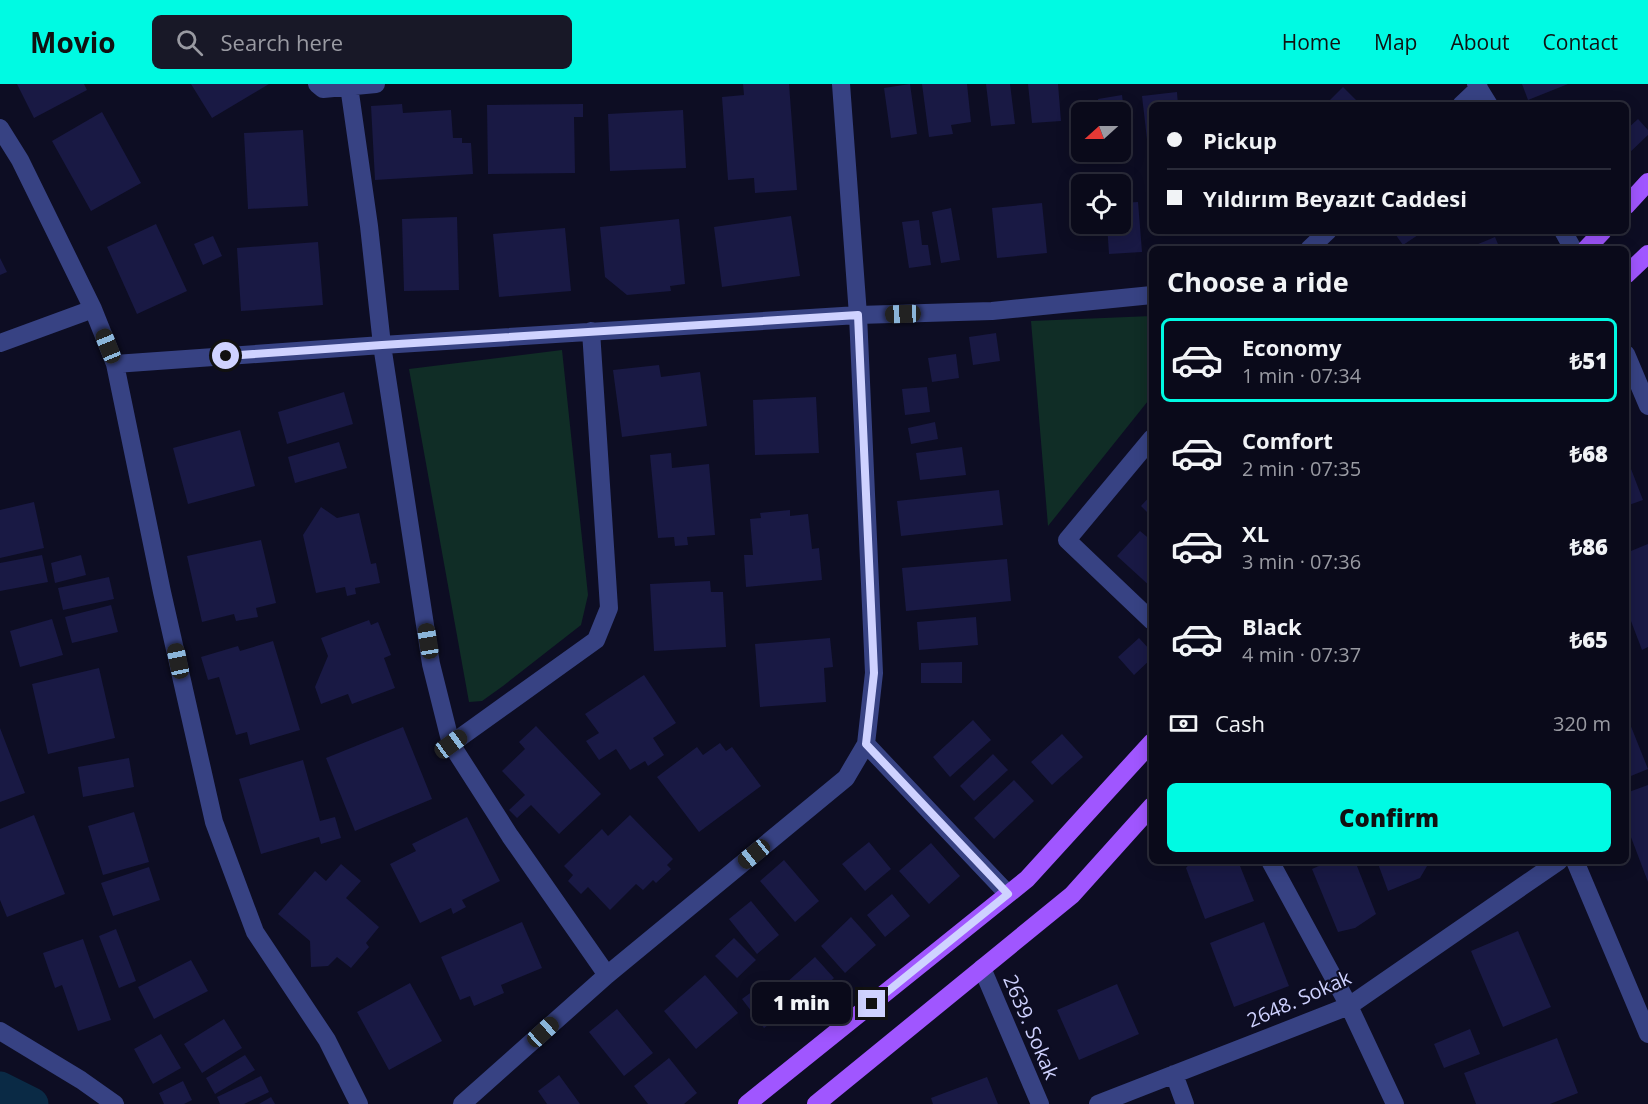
<!DOCTYPE html>
<meta charset="utf-8">
<style>
:root{--surface:#0a0a1a;--page:#181827;--text:#f1f3f6;--muted:#999aa2;--line:#2a2b39;--accent:#00fae3}
body{margin:0;font-family:"Open Sans",sans-serif;background:var(--page);color:var(--text);height:100vh;display:flex;flex-direction:column;font-size:22px;white-space:nowrap}
*{box-sizing:border-box;margin:0}
p{font-size:20px;color:var(--muted)}
.icon{flex:none;width:33px;height:33px;fill:none;stroke:currentColor;stroke-width:2;stroke-linecap:round;stroke-linejoin:round}
.map{position:relative;flex:1;overflow:hidden}
.side{position:absolute;left:1149px;top:162px;width:480px;height:618px;display:flex;flex-direction:column;background:var(--surface);border-radius:9px;box-shadow:0 3px 15px #0003,0 0 0 2px var(--line)}
.side>*{flex:none}
.guide{position:absolute;left:1149px;top:18px;width:480px;height:132px;border-radius:9px;box-shadow:0 3px 15px #0003,0 0 0 2px var(--line);display:grid;align-content:center;height:132px;padding:0 18px;background:var(--surface)}
.needle{width:39px;rotate:249deg}
.fabs{position:absolute;left:1071px;top:18px;display:grid;gap:12px}
.fabs a{display:grid;place-items:center;width:60px;height:60px;border-radius:9px;background:var(--surface);box-shadow:0 3px 15px #0003,0 0 0 2px var(--line);font-size:30px}
.end{position:absolute;width:27px;height:27px;margin:-14px;border:8px solid #cfd2ff;background:#111;box-shadow:0 0 0 3px #111}
.from{border-radius:50%}
.bubble{position:absolute;height:42px;border-radius:9px;background:var(--surface);box-shadow:0 3px 15px #0003,0 0 0 2px var(--line);font-size:20px;font-weight:800;line-height:42px;text-align:center}
.car{position:absolute;width:18px;height:36px;margin:-18px -9px;border-radius:8px;box-shadow:0 0 4px 2px #0007;background:linear-gradient(#222 24%,#8ab4d8 0 40%,#222 0 76%,#8ab4d8 0 86%,#222 0)}
.guide b{display:flex;align-items:center;gap:21px;height:57px;font-size:22px}
.guide b+b{border-top:2px solid var(--line)}
.guide i{width:15px;height:15px;background:var(--text)}
ul{padding:0;list-style:none}
li{display:flex;align-items:center;gap:18px;height:84px;margin:0 12px 9px;padding:0 6px;border:3px solid transparent;border-radius:9px}
li div{flex:1}
li b{display:block;font-size:22px}
li em{font-style:normal;font-weight:800}
li.current{border-color:var(--accent)}
li>.icon{width:54px;height:54px;stroke-width:1.5}
h2{padding:0 18px;font-size:27px;line-height:72px}
.pay{display:flex;align-items:center;gap:15px;height:66px;padding:0 18px;font-size:22px}
.pay p{margin-inline-start:auto}
.cta{display:flex;gap:12px;margin-top:auto;padding:12px 18px}
.cta a{flex:1;height:69px;border-radius:9px;background:var(--accent);color:#111;font-size:24px;font-weight:800;line-height:69px;text-align:center}
header{display:flex;align-items:center;gap:36px;box-sizing:border-box;height:84px;padding:0 30px;background:var(--accent);color:#111}
header strong{font-size:28px}
nav{display:flex;gap:33px;margin-inline-start:auto;font-size:21px}
.search{width:420px;height:54px;background:var(--page);display:flex;align-items:center;gap:15px;box-sizing:border-box;padding:0 21px;border-radius:9px;color:var(--muted);font-size:22px}
.map>svg:first-child{display:block}
</style>
<header>
<strong>Movio</strong>
<div class="search"><svg class="icon" aria-label="search" viewBox="0 0 24 24"><circle cx="10" cy="10" r="6"/><path d="M15 15l6 6"/></svg>Search here</div>
<nav><a>Home</a><a>Map</a><a>About</a><a>Contact</a></nav>
</header>
<div class="map">
<svg width="1648" height="1020" viewBox="0 0 1648 1020">
<rect width="100%" height="100%" fill="#0d0d23"/>
<path fill="#102d26" d="M1152,232V312L1048,442L1031,237Z
M562,266L588,511L581,541L503,602L482,617L469,618L409,285Z"/>
<g fill="none" stroke-linecap="round" stroke-linejoin="round">
<path stroke="#0a2a45" stroke-width="33" d="M0,1004L32,1020"/>
</g>
<path fill="#191944" d="M17,0H84L87,6L34,34Z
M191,0H269L212,34Z
M743,0H789L797,106L755,109L754,94L728,96L722,13L744,11Z
M910,0L917,50L891,54L884,4Z
M922,0H967L971,38L951,41L953,50L929,53Z
M986,0H1010L1015,40L991,42Z
M1028,0H1058L1061,37L1032,39Z
M1522,0H1568L1528,16Z
M1343,3L1361,21H1325Z
M1177,8L1178,21H1152V63L1148,64L1142,12Z
M1122,11L1129,61L1120,62V28H1100L1098,15Z
M402,20L403,29L451,26L453,54H462V59H471L473,90L375,96L371,22Z
M583,20V33H574L575,89L488,90L487,21Z
M683,26L686,84L610,87L608,30Z
M102,28L141,99L91,127L52,57Z
M1638,35L1648,46V51L1626,72V46Z
M303,46L308,122L248,125L244,49Z
M1138,118L1142,168L1109,170L1107,140H1120V119Z
M1042,119L1047,169L997,174L992,124Z
M951,124L960,176L941,179L932,128Z
M791,132L800,192L722,203L714,143Z
M457,133L459,206L404,207L402,135Z
M679,135L685,200L670,202L671,207L627,211L605,193L600,143Z
M919,136L922,161H928L931,181L909,184L902,138Z
M156,140L187,207L137,230L107,163Z
M565,144L571,207L499,213L493,150Z
M1393,147H1416L1418,151L1403,161Z
M213,152L222,172L203,181L194,160Z
M1495,153L1500,165H1472L1471,163Z
M318,158L323,221L241,227L237,164Z
M0,174L7,188L0,191Z
M996,249L1000,277L973,281L969,253Z
M956,270L959,294L932,298L928,274Z
M659,281L661,293L700,288L707,342L622,353L613,286Z
M927,303L930,328L905,331L902,305Z
M344,308L353,340L287,360L278,328Z
M816,313L819,369L755,371L753,316Z
M935,338L938,355L911,360L908,344Z
M240,346L255,402L188,420L173,364Z
M339,358L347,384L295,399L288,373Z
M962,363L966,391L920,396L916,369Z
M671,369L672,384L709,380L715,451L687,453L688,461L675,462L674,453L658,454L650,371Z
M1626,372L1643,416L1626,422Z
M999,406L1003,441L901,452L897,417Z
M1152,410V433L1141,422Z
M34,418L44,464L0,474V426Z
M321,423L337,434L359,429L371,480L376,479L380,499L355,504L356,510L347,512L345,503L316,509L303,451Z
M790,426V432L808,430L812,465L819,464L822,496L746,503L744,471H753L750,435L761,434L760,429Z
M1140,447L1152,457V504L1117,472Z
M261,456L276,519L256,524L258,533L236,537L234,530L202,538L187,472Z
M1648,460V563L1642,566L1626,524V469Z
M42,471L48,498L0,507V479Z
M81,471L86,491L55,499L51,479Z
M1007,475L1011,517L906,527L902,484Z
M109,493L114,515L63,526L58,504Z
M710,497L711,508H723L726,563L654,567L650,500Z
M111,521L118,548L72,559L65,533Z
M976,533L978,561L919,566L917,538Z
M52,535L63,571L20,583L10,547Z
M369,536L371,541L378,538L391,571L384,574L395,604L352,620L348,610L321,620L315,603L328,572L321,554Z
M830,554L833,583L824,584L826,618L760,623L755,560Z
M1139,554L1152,568V574L1134,591L1118,573Z
M273,557L300,646L250,661L247,648L236,651L219,593L208,596L201,573L238,562L240,567Z
M962,578V599H921V579Z
M99,584L115,654L48,670L32,600Z
M644,591L676,639L653,654L664,671L648,682L645,677L630,686L616,665L599,676L586,657L599,649L585,630Z
M1626,630L1648,685L1626,694Z
M973,636L991,656L950,693L933,673Z
M536,642L601,710L559,750L531,721L517,734L509,726L525,711L502,687L525,665L519,658Z
M403,643L432,715L355,747L326,674Z
M0,644L25,709L0,718Z
M1062,650L1083,673L1052,701L1031,678Z
M720,659L726,667L732,663L761,702L699,748L657,693L697,663L703,671Z
M993,670L1008,686L974,717L960,702Z
M129,674L134,703L83,713L78,683Z
M303,676L320,737L335,733L341,754L321,760L319,753L261,770L239,695Z
M1014,696L1034,717L994,755L974,734Z
M1648,701V798L1626,740V709Z
M134,728L149,778L103,791L88,742Z
M34,731L65,810L7,833L0,816V745Z
M630,731L673,775L667,781L671,785L656,799L653,796L643,806L636,800L610,826L588,803L581,810L568,797L573,791L564,782L602,745L608,752Z
M467,733L500,797L462,816L466,823L453,830L451,824L420,839L390,780L416,767L412,760Z
M869,758L891,785L865,807L842,780Z
M931,759L960,792L929,820L899,787Z
M784,776L819,817L795,838L760,797Z
M1192,777H1238L1254,817L1205,835L1186,784Z
M1330,777H1355L1376,830L1355,844L1338,848L1312,785Z
M1377,777H1430L1420,794L1388,807Z
M341,780L361,797L346,814L379,843L366,859L369,863L351,884L337,873L328,882L311,883L310,857L278,830L315,787L326,797Z
M149,783L160,816L113,832L101,799Z
M892,810L910,832L885,853L867,831Z
M751,817L779,851L757,870L729,835Z
M851,833L876,861L845,889L821,862Z
M522,838L542,884L501,901L504,909L474,922L470,912L460,916L441,873Z
M1264,838L1289,902L1234,923L1210,859Z
M116,845L136,897L119,904L99,852Z
M1518,847L1551,923L1503,943L1471,867Z
M734,854L756,876L737,894L715,872Z
M83,855L111,936L78,947L62,901L55,904L43,869Z
M815,873L834,894L805,921L786,899Z
M191,876L208,907L154,935L138,903Z
M705,891L738,929L696,965L664,927Z
M765,898L787,927L764,944L742,915Z
M410,899L442,957L389,986L357,928Z
M1117,900L1139,950L1079,976L1057,926Z
M617,925L653,969L624,992L589,948Z
M224,935L242,964L202,989L184,960Z
M1470,945L1480,970L1444,984L1434,960Z
M161,950L181,984L153,1000L134,965Z
M1557,954L1578,1009L1550,1020H1476L1464,989Z
M245,971L255,986L215,1010L206,994Z
M669,974L697,1009L684,1020H648L634,1002Z
M559,991L580,1020H547L538,1007Z
M261,992L269,1008L244,1020H220L217,1013Z
M987,993L998,1020H933L931,1014Z
M183,997L192,1016L184,1020H164L159,1009Z
M271,1013L275,1020H259Z"/>
<g fill="none" stroke-linecap="round" stroke-linejoin="round">
<path stroke="#374283" stroke-width="18" d="M317,0L323,5L376,0
M1476,0L1489,21
M349,2L369,142L382,261L431,580L451,660L510,752L607,891
M1461,21L1479,4
M0,44L20,76L93,225L115,280L162,508L214,738L255,848L327,956L359,1020
M1563,147L1573,165
M1309,165L1328,147
M0,259L93,225
M1626,270L1648,322
M115,280L382,261L858,231L992,227L1152,211
M1152,354L1067,456L1152,537
M451,660L596,556L609,524L591,247
M866,660L1008,810
M1270,777L1349,922L1395,1020
M1575,777L1648,950
M982,884L1040,1020
M0,947L81,996L115,1020
M1174,990L1185,1020
M462,1020L607,891L846,694L866,660L874,589L858,231L841,0
M1098,1020L1349,922L1559,777"/>
<path stroke="#a056ff" stroke-width="18" d="M1626,122L1648,98
M1586,165L1603,147
M1626,191L1648,170
M747,1020L1027,795L1152,658
M816,1020L1072,811L1152,722"/>
</g>
<g fill="none" stroke-linecap="round" stroke-linejoin="round">
<path stroke="#cfd2ff" stroke-width="8" d="M226,272L382,261L858,231L874,589L866,660L1008,810L872,920"/>
</g>
<g text-anchor="middle" stroke-width="4.5" stroke-linejoin="round" paint-order="stroke">
<g font-size="20" fill="#cfd2ff" stroke="#0d0d23">
<text transform="translate(1299 915) rotate(-24)" y="7">2648. Sokak</text>
<text transform="translate(1031 943) rotate(67)" y="7">2639. Sokak</text>
</g>
</g>
</svg>
<div class="fabs">
<a><svg class="needle" viewBox="-14 -14 28 28"><path d="M0-13l5 13h-10z" fill="#e53935"/><path d="M0 13l5-13h-10z" fill="#999aa2"/></svg></a>
<a><svg class="icon" aria-label="locate" viewBox="0 0 24 24"><circle cx="12" cy="12" r="6"/><path d="M12 2v4M12 18v4M2 12h4M18 12h4"/></svg></a>
</div>
<i class="end from" style="left:226px;top:272px"></i>
<i class="end" style="left:872px;top:920px"></i>
<div class="bubble" style="left:752px;top:898px;width:99px">1 min</div>
<i class="car" style="left:903px;top:230px;rotate:268deg"></i>
<i class="car" style="left:108px;top:262px;rotate:338deg"></i>
<i class="car" style="left:428px;top:557px;rotate:351deg"></i>
<i class="car" style="left:178px;top:577px;rotate:348deg"></i>
<i class="car" style="left:451px;top:660px;rotate:54deg"></i>
<i class="car" style="left:754px;top:770px;rotate:231deg"></i>
<i class="car" style="left:543px;top:948px;rotate:48deg"></i>
<div class="guide">
<b><i class="from"></i>Pickup</b>
<b><i></i>Yıldırım Beyazıt Caddesi</b>
</div>
<section class="side">
<h2>Choose a ride</h2>
<ul>
<li class="current"><svg class="icon" aria-label="car" viewBox="0 0 24 24"><path d="M5 17H2v-5l4-1 3-4h7l3 4 3 1v5h-3M9 17h6M6 11h13"/><circle cx="7" cy="17" r="2"/><circle cx="17" cy="17" r="2"/></svg><div><b>Economy</b><p>1 min · 07:34</p></div><em>₺51</em></li>
<li><svg class="icon" aria-label="car" viewBox="0 0 24 24"><path d="M5 17H2v-5l4-1 3-4h7l3 4 3 1v5h-3M9 17h6M6 11h13"/><circle cx="7" cy="17" r="2"/><circle cx="17" cy="17" r="2"/></svg><div><b>Comfort</b><p>2 min · 07:35</p></div><em>₺68</em></li>
<li><svg class="icon" aria-label="car" viewBox="0 0 24 24"><path d="M5 17H2v-5l4-1 3-4h7l3 4 3 1v5h-3M9 17h6M6 11h13"/><circle cx="7" cy="17" r="2"/><circle cx="17" cy="17" r="2"/></svg><div><b>XL</b><p>3 min · 07:36</p></div><em>₺86</em></li>
<li><svg class="icon" aria-label="car" viewBox="0 0 24 24"><path d="M5 17H2v-5l4-1 3-4h7l3 4 3 1v5h-3M9 17h6M6 11h13"/><circle cx="7" cy="17" r="2"/><circle cx="17" cy="17" r="2"/></svg><div><b>Black</b><p>4 min · 07:37</p></div><em>₺65</em></li>
</ul>
<div class="pay"><svg class="icon" aria-label="cash" viewBox="0 0 24 24"><path d="M3 7h18v10H3z"/><circle cx="12" cy="12" r="2"/></svg>Cash<p>320 m</p></div>
<div class="cta"><a>Confirm</a></div>
</section>
</div>
